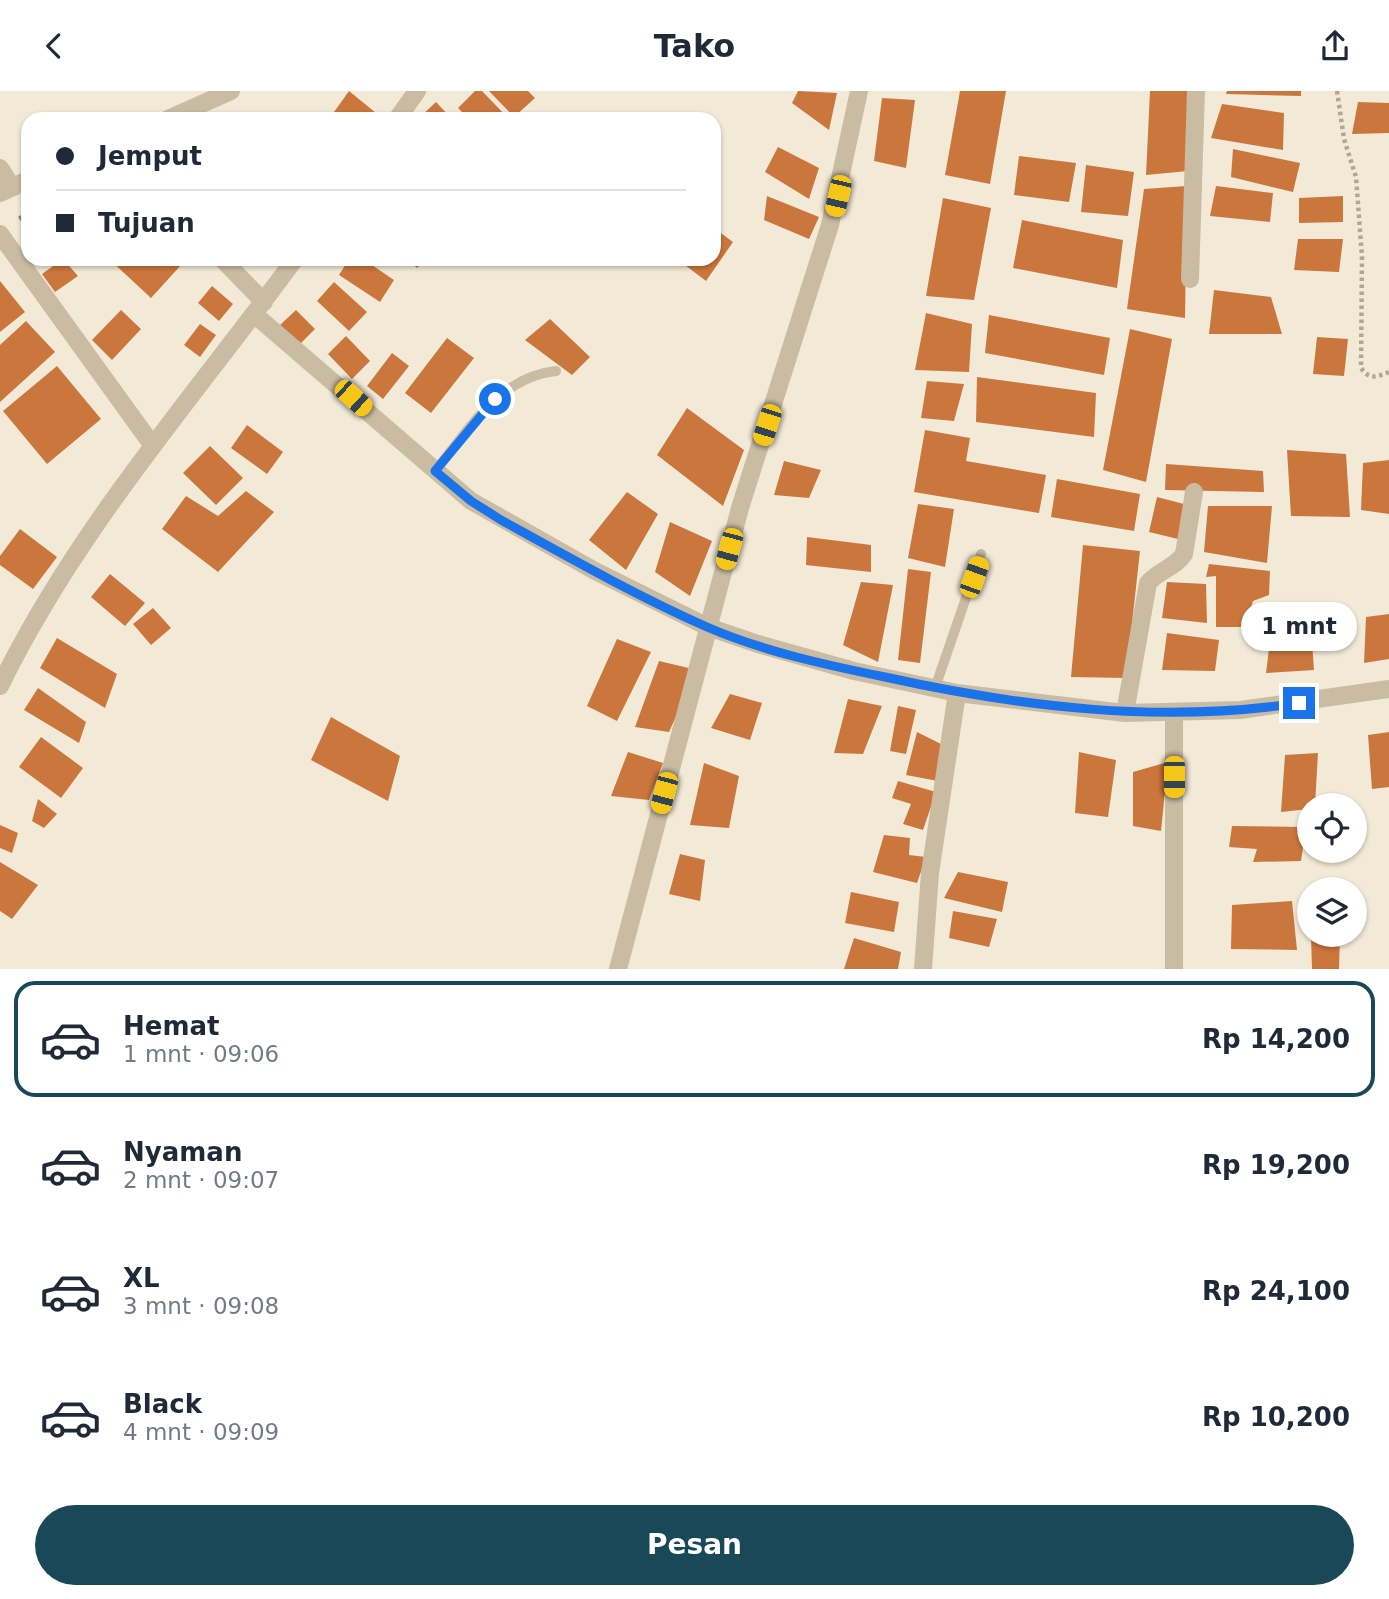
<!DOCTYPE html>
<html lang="id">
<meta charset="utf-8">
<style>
:root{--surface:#fff;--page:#f2f2f3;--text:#1f2937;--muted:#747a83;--line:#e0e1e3;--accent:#194958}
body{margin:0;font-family:"DejaVu Sans",sans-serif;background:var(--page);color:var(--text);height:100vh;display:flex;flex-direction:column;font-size:26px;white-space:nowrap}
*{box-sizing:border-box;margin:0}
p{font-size:23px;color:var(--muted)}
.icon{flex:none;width:38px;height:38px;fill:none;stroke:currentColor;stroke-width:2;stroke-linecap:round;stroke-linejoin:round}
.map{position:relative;height:878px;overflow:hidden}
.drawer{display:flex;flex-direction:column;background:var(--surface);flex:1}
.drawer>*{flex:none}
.hud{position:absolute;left:21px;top:21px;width:700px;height:154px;border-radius:21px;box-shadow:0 2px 5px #0004;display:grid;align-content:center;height:154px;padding:0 35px;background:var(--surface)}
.fabs{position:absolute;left:1297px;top:702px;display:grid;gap:14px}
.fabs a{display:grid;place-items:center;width:70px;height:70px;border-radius:50%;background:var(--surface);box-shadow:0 2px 5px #0004;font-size:35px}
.end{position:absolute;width:32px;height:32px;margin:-16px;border:9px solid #1a73e8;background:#fff;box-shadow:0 0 0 4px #fff}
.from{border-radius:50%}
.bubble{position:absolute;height:49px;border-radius:24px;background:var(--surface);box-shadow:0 2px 5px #0004;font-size:23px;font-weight:700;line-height:49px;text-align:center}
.car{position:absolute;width:21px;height:42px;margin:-21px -10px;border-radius:9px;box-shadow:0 0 5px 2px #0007;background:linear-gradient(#f5c518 24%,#345 0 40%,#f5c518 0 76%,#345 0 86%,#f5c518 0)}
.hud b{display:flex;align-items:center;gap:24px;height:66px;font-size:26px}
.hud b+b{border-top:2px solid var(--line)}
.hud i{width:18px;height:18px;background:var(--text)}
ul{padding:12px 0 0;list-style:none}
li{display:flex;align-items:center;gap:21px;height:116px;margin:0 14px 10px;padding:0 21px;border:4px solid transparent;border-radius:21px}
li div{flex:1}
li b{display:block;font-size:26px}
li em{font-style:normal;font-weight:700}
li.on{border-color:var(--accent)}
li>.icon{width:63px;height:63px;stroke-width:1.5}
.action{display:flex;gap:14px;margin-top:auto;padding:14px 35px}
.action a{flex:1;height:80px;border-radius:42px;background:var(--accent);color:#fff;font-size:28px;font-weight:700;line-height:80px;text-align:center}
header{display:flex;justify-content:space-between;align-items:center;height:91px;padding:0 35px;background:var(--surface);font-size:32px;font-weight:700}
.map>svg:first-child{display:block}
</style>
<header><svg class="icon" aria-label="back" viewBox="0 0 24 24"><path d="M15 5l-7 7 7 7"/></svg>Tako<svg class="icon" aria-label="share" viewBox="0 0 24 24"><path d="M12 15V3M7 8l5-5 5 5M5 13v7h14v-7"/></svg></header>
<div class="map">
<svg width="1389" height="878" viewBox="0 0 1389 878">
<rect width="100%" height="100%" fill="#f2ead7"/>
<path fill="#cb763c" d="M349,0L376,22L371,28H329Z
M475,0H482L507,26L469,28L458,17Z
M489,0H528L535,7L514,26Z
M798,0L837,2L829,39L792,12Z
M960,0H1006L990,93L945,84Z
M1150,0H1193L1188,80L1146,84Z
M1227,0H1301V5L1226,3Z
M882,7L915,9L906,77L874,70Z
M436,11L452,28L420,26Z
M1358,11L1389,12V42L1352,43Z
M1222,13L1284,22L1283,59L1211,47Z
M778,56L819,77L809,108L765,81Z
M1233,58L1300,72L1293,101L1231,86Z
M1019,65L1076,72L1069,111L1014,104Z
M1086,74L1134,81L1128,125L1081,121Z
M1187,95L1185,227L1127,218L1144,98Z
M1216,95L1273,102L1270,131L1210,125Z
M767,105L819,126L809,148L764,129Z
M1343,105V131L1299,132V107Z
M943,107L991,117L974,209L926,205Z
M28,119V141L18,126Z
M1022,129L1123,149L1117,197L1013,177Z
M714,137L733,151L706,190L677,168H714Z
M1298,148H1343L1339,181L1294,179Z
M63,168L78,185L55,201L42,183Z
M109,168H177L182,173L151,207Z
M349,168H363L394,189L380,211L339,184Z
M408,168H426L417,177Z
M0,190L25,221L0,241Z
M334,191L367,221L349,240L317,210Z
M212,195L233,213L219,230L198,212Z
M1214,199L1271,206L1282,243H1209Z
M121,219L141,238L112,269L92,249Z
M296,219L315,238L299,254L280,234Z
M926,222L972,233L969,281L915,279Z
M989,224L1110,247L1104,284L985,262Z
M550,228L590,266L572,284L525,249Z
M26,230L55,261L0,311V254Z
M200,233L216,244L200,266L184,254Z
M1130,238L1172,248L1146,391L1103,379Z
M346,245L370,270L352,288L328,263Z
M1317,246L1348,248L1344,285L1313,283Z
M447,247L474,267L431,322L405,302Z
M392,262L409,275L383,308L367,295Z
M57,275L101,328L47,373L3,320Z
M977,286L1096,302L1094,346L976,331Z
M927,290L964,293L954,330L921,327Z
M687,317L744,359L723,415L657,364Z
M247,334L283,361L267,383L231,357Z
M925,339L970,347L966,370L1046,384L1039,422L914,401Z
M210,355L243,387L216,414L183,382Z
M1287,359L1346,363L1350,426L1291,425Z
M1389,369V423L1361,419L1363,372Z
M784,370L821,379L809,407L774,404Z
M1166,373L1263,380L1264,401L1165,399Z
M1057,388L1140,403L1134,440L1051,426Z
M246,400L274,421L218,481L162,438L186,405L218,425Z
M627,401L658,423L626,479L589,449Z
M1157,406L1184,413L1178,448L1149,441Z
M918,413L954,418L945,476L908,467Z
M1208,415H1272L1267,472L1204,461Z
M670,431L712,450L690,505L655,481Z
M20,438L57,466L33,498L0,474V465Z
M807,446L871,454V481L806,474Z
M1083,454L1140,460L1126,587L1071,586Z
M1209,473L1270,480L1269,504L1253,510L1245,536H1216V485L1206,486Z
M908,478L931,481L920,572L898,569Z
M110,483L145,512L125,535L91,506Z
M861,491L893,494L878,571L843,554Z
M1167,491L1206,493L1207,532L1162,527Z
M153,517L171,537L151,554L133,533Z
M1310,523L1314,579L1266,582L1273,525Z
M1389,523V568L1364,572L1366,526Z
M1167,542L1219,549L1215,580L1162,579Z
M57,547L117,583L105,617L40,577Z
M617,548L651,561L617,630L587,615Z
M659,570L697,579L669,641L635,636Z
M38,597L86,631L79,652L24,619Z
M730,603L762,612L750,649L711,637Z
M848,608L882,615L863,663L834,662Z
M898,615L916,619L906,663L890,660Z
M331,626L400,665L388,710L311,669Z
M917,641L947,656L938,690L906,684Z
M1389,641V696L1372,698L1368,644Z
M41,646L83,677L61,707L19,676Z
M628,661L663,672L649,709L611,705Z
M1079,661L1116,669L1108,726L1075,722Z
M1318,662L1315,714H1309V718L1281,721L1285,664Z
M1168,671L1161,740L1133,735V681Z
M704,672L739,685L729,737L690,734Z
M898,690L936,701L923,739L903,733L911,713L892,707Z
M38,708L57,723L44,737L32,730Z
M0,734L18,742L12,762L0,757Z
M1232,735L1306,736L1301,770L1253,771L1257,758L1229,756Z
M884,744L910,747L909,764L926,766L917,792L873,781Z
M680,763L705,769L700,810L669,803Z
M0,771L38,794L12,828L0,820Z
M958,781L1008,791L1002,821L944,807Z
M851,801L899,811L894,841L845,832Z
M1292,810L1297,859L1231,858L1232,814Z
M953,820L997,828L989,856L949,847Z
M1311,844H1340L1339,878H1312Z
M854,847L901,861L898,878H844Z"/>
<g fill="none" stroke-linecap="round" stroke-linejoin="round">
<path stroke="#b6a58d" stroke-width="4.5" stroke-dasharray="3.5 3.5" stroke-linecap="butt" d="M1337,0L1344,48L1356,86L1362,166L1361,277C1369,289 1377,286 1389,281"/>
<path stroke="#cabba3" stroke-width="10" d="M435,380C469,339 499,286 556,280
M935,597L981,463"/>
<path stroke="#cabba3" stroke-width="18" d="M168,28L231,0
M397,28L417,0
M0,77L12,96
M0,102L28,89
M0,143L153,355
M222,168L264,211
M1190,188L1196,0
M254,223L471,410L595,480L708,536L758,553L854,580L957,602L1125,622L1240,619L1389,598
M0,595C76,439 193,307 295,168
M1125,622L1148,492C1158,480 1176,476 1184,463L1194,401
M1174,622V878
M618,878L740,417L830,134L859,0
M923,878L930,782L957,602"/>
</g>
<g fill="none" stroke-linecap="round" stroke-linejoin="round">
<path stroke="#1a73e8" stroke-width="9" d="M495,308L435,380L471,410L501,429C568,466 637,505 707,536C762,560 826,574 885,586C1021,616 1160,633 1299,612"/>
</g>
</svg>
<div class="fabs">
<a><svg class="icon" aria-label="locate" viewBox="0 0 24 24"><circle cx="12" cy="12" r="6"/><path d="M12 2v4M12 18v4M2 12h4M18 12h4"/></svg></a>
<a><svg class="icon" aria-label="layers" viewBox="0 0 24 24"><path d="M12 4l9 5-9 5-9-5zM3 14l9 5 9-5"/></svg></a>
</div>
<i class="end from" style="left:495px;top:308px"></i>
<i class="end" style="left:1299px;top:612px"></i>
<div class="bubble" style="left:1241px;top:511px;width:116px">1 mnt</div>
<i class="car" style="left:838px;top:105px;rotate:193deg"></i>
<i class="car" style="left:353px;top:307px;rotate:132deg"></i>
<i class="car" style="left:767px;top:334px;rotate:198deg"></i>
<i class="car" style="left:729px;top:458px;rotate:195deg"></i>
<i class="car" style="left:974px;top:486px;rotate:20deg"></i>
<i class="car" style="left:1174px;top:686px;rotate:180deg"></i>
<i class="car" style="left:664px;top:702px;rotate:195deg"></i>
<div class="hud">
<b><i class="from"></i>Jemput</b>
<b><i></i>Tujuan</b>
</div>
</div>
<section class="drawer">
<ul>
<li class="on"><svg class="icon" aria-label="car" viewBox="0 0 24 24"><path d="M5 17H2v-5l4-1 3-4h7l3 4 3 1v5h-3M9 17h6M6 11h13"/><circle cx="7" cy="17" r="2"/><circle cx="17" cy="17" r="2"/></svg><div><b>Hemat</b><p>1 mnt · 09:06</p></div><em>Rp 14,200</em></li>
<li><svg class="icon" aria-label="car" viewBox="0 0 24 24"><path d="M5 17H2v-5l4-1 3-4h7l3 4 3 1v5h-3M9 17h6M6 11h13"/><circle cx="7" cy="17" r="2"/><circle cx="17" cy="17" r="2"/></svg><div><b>Nyaman</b><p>2 mnt · 09:07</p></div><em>Rp 19,200</em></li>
<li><svg class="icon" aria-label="car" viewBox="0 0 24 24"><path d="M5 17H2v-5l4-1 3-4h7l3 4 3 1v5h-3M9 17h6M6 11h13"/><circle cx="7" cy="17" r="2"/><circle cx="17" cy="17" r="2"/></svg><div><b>XL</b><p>3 mnt · 09:08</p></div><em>Rp 24,100</em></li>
<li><svg class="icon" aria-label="car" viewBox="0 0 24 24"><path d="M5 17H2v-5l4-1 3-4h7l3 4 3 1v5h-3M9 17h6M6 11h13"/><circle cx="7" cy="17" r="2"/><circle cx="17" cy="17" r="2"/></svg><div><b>Black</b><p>4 mnt · 09:09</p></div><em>Rp 10,200</em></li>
</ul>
<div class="action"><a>Pesan</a></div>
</section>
